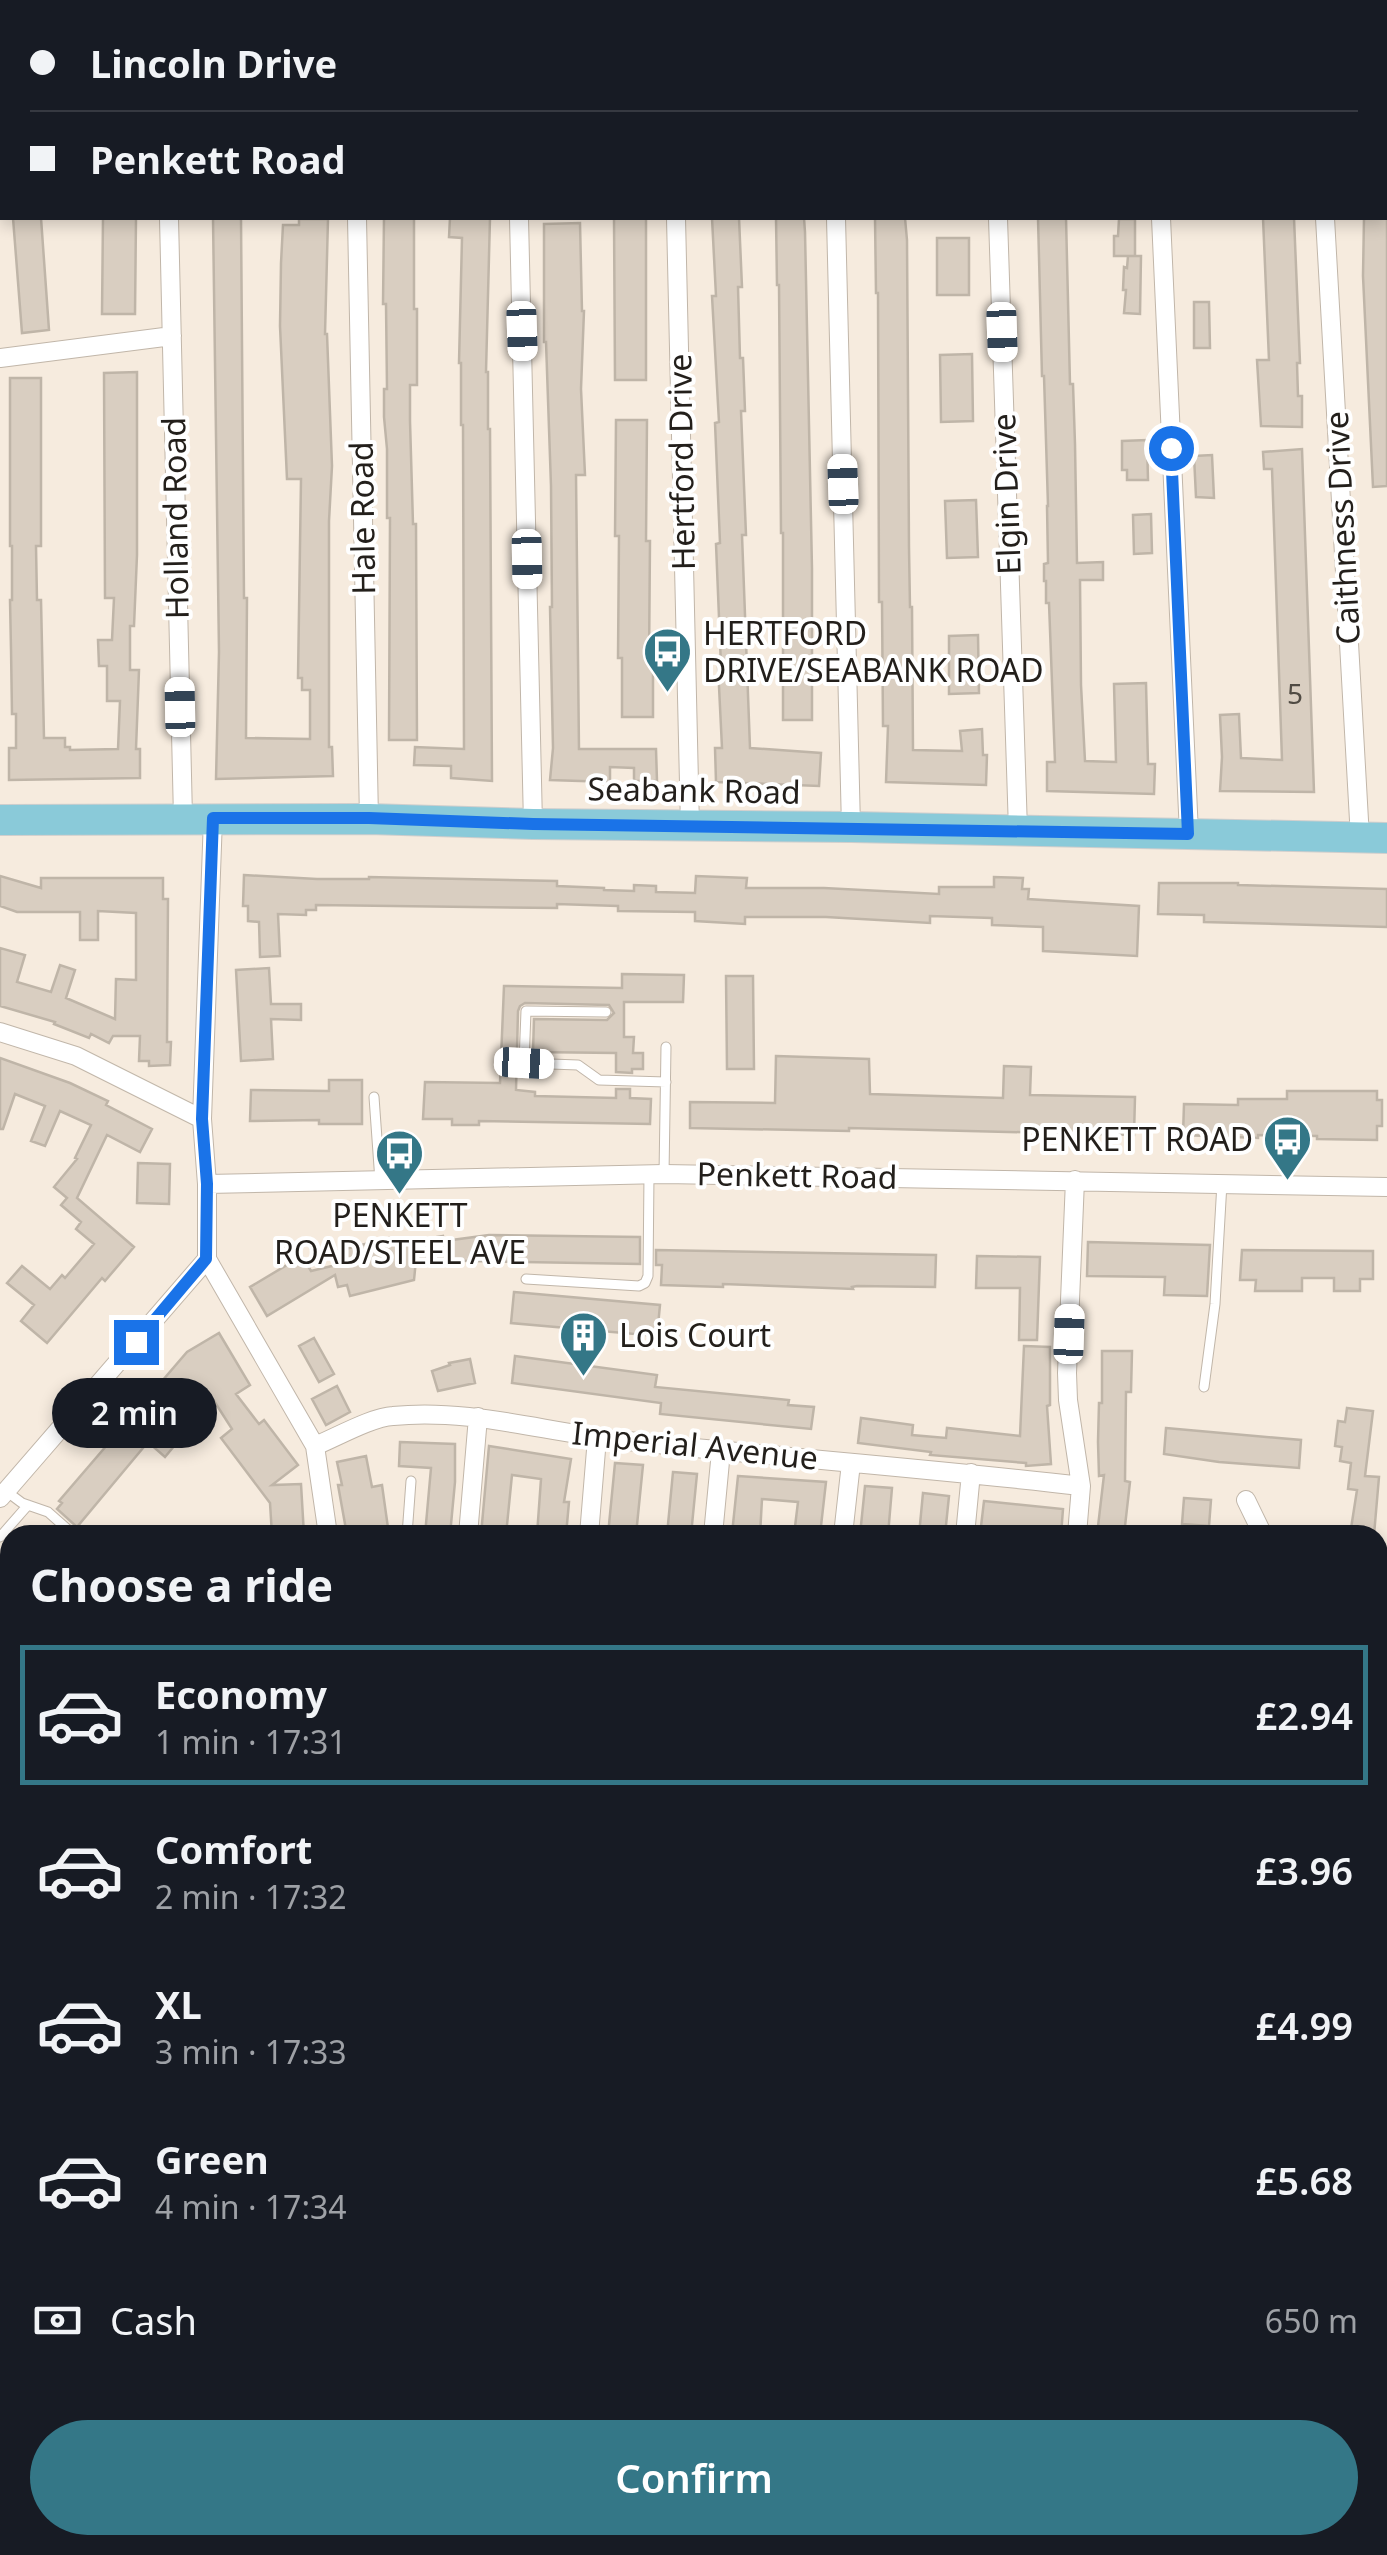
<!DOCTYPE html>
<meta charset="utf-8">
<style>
:root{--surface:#171b24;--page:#242831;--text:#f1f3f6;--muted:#9ea1a6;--line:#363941;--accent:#347787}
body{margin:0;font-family:"Noto Sans",sans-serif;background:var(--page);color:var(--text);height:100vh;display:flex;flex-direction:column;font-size:38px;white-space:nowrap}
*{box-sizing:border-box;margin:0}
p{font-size:32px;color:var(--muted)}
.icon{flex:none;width:55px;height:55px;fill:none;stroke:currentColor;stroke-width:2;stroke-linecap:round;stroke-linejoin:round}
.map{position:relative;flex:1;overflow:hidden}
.details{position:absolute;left:0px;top:1525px;width:1388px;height:1030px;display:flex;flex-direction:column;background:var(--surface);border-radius:30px 30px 0 0;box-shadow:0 5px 15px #0003}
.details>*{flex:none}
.top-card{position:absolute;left:0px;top:0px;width:1388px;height:220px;box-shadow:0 5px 15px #0003;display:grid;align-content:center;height:220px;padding:0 30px;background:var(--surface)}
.end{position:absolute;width:45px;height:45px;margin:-22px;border:12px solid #1a73e8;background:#fff;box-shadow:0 0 0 5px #fff}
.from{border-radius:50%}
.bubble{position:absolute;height:70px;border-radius:35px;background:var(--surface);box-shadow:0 5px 15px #0003;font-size:32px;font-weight:600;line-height:70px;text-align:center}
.car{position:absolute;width:30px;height:60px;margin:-30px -15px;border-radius:12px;box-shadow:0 0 8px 2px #0007;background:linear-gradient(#fff 24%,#345 0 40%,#fff 0 76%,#345 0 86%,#fff 0)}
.top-card b{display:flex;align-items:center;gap:35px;height:95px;font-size:38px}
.top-card b+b{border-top:2px solid var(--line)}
.top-card i{width:25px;height:25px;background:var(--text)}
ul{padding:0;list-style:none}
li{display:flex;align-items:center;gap:30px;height:140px;margin:0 20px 15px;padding:0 10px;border:5px solid transparent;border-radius:0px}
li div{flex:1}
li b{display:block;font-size:38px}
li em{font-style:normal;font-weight:600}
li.selected{border-color:var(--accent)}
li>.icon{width:90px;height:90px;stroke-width:1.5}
h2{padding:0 30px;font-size:45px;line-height:120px}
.pay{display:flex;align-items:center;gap:25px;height:110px;padding:0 30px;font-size:38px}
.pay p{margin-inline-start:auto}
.button{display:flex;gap:20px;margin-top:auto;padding:20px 30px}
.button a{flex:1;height:115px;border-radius:60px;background:var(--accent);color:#fff;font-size:40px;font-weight:600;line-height:115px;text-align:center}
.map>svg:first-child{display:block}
</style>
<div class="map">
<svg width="1387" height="2555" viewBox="0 0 1387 2555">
<rect width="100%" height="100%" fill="#f6ebde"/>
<path fill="#ecbe86" d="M1387,1809V1977L1378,1985V1813Z
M10,1933V2545H527L522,2555H0V1936Z
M1387,2134V2346L1378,2392V2135Z
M919,2545H1030L1028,2555H933Z
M1039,2545H1344L1342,2555H1037Z"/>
<path fill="#d9cec1" stroke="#bfb5a8" stroke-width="2.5" d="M13,218H41L49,330L22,333Z
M103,218H136L135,314H102Z
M213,218H241L244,598H247L246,738L310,739V690H302V678H298L301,479H287L280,326L281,263L283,225H299V219H328L325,334H327L332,466L329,521V747H332L333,776L216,779L219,652Z
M384,218H414V309H417V385H410V421L413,524H416L417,740H389L390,518H387V449L384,417V389H387L386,304H383Z
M450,218H490L486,372H488V429H490L492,781L451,778V766L414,765L415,747L464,749L463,425H461V363H459L462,238L449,237Z
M614,218H646V380H615Z
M712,218H739L742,287H738L740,358H743L744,384L745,411H741L746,535H742L750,748L821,753L819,786L716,782L715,748H722L718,666H721L716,544L720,543L715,423L719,422L712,296H716Z
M776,218H804L805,232L812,569V720H783V533H781L779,285H777Z
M875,218H905L907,240L909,548L910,607H912L913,750L962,751L960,731L982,729L983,755H987L986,785L886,782L888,726H883L882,602H879L878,293H876Z
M1038,218H1066L1070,384H1073L1075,444L1077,563L1103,562V580H1080L1081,685L1085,761L1116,762L1114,684L1146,683L1148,764H1155L1154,794L1047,791V762H1055L1049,603H1046V581H1044V564L1048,563L1047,506H1048L1044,376H1042Z
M1263,218H1294L1300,363H1297L1298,396H1302V427L1261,426L1257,360H1269Z
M1364,218H1387V486L1373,487L1363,276Z
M1119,219H1135V256H1114V236H1118Z
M580,223L582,311H584L581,389L585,475H576L579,749H656L657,781H634V768L610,767V782L550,780L553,748L550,607H552L551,486L546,342H544V224Z
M937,238H969V295H937Z
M1128,256H1141L1140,314L1124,313L1126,290H1123L1124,267L1127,268Z
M1194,302H1209L1210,348H1194Z
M972,354L973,421L941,422L940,355Z
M137,372V555L134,626H130V670H139L136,749H140V778L9,780V748H16V714H12L11,649L10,600H12V546H10V378H41V546H36L37,600H41L44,738H65V747H70V750L118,749L120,701H107V666H99L98,640H112L114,598H105L104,373Z
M616,420H647L646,541H650L649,663H653V717H622V658H618L619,536H615Z
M1147,440L1148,480H1127V470H1122V441Z
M1302,449L1314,792L1220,791L1222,757L1220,715L1239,714L1241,758L1282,760L1272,469H1264L1263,452Z
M1212,455L1214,498L1196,497L1194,456Z
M976,500L978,557L947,558L945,501Z
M1151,514L1152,553L1134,554L1133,515Z
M978,635L979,693L949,694V636Z
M244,875L317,879H369V877L557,881V886L604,888V890L634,891V885L656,886V892L695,893L696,876L747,878L746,888H824L939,894V887H994V877L1023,878L1022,889H1029L1028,899L1139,906L1137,956L1043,951V927L992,925V918L930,916V923L826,917H745V924L695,921V912L618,911V906L557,904V908L316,905V910H306V915L278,914L280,956L260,957L259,922L248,921V906H243Z
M0,876L41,888V878H163V899H168L167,1042H171L170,1065L149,1066V1061H139L140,1036H113L109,1043L91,1034L89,1038L54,1024L55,1022L0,1006V948L25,955L17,982L51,992L60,965L75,970L66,998L115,1019L116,979L136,980V913L98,911V940H80V912H17L0,906Z
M1159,883H1238V885L1387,889V927L1204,922V915L1158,914Z
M269,968L271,1004H301V1020L271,1019L273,1059L241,1061L236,970Z
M622,974L684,975L683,1002H624V1037H634L633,1053H643V1069H632V1073L616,1072V1053L533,1052L534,1019L607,1020L614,1013L609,1005L525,1003L520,1006L518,1011L516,1090L535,1092V1096L616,1098V1089H630V1098L651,1099L650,1124L479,1121V1125H452V1119H423L425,1082L500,1083L504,986L622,988Z
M726,976H753L754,1069H727Z
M776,1056L869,1059L870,1094L1003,1098L1004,1066L1031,1067L1030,1095L1135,1097L1134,1135L849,1128V1131L690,1128V1102L775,1103Z
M0,1058L70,1083L108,1101L106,1105L152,1129L140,1152L107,1135L77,1198L134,1247L105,1281L102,1278L47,1343L21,1321L34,1305L7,1283L22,1266L50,1289L62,1275L65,1278L94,1244L76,1229L81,1222L61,1205L67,1198L54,1187L77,1159L75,1158L91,1125L60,1111L45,1146L31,1141L45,1106L15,1094L3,1129H0Z
M329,1080H362V1124H319V1120L250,1121L251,1090L329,1091Z
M1287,1091H1377V1100H1382V1126H1377V1140L1317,1139V1136L1258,1135V1138L1183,1135L1184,1104L1238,1105V1099H1287Z
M138,1163L170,1164L169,1204L137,1203Z
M489,1235L640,1237V1264L416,1260L414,1280L350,1296L347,1285L338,1287L335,1275L267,1316L250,1287L302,1256L311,1271L336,1265L333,1252L389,1238L391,1245L443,1236L444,1241Z
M1088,1242L1210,1245L1207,1296L1164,1295L1165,1277L1087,1276Z
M656,1250L936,1255L935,1287L857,1286L852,1287L853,1289L723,1284V1287L661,1285L662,1265H656Z
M1242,1250L1373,1251V1279H1360V1291H1334V1278H1302V1291H1255L1256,1280H1240Z
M977,1256L1040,1257L1037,1340H1019L1020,1288H976Z
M514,1292L660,1305L657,1336L511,1323Z
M219,1333L250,1385L236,1394L259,1424L264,1420L298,1465L272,1485L301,1484L304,1535H272L270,1503L221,1438L232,1429L209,1393L175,1435L180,1439L165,1457L148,1442L77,1527L57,1509L62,1503L59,1501L187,1352Z
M314,1338L334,1374L319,1382L299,1346Z
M1024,1346L1050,1347V1405L1047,1406L1051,1464L1026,1466V1463L930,1455L931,1452L858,1443L861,1418L913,1425L912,1435L946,1438L947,1428L1020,1436Z
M1102,1351H1132L1131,1392H1126L1125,1481L1130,1482L1124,1535H1097L1104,1475L1099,1476L1098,1442L1099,1403H1102Z
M515,1356L657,1375L655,1387L789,1400L788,1405L814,1407L811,1429L660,1414L661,1403L512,1383Z
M470,1359L475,1383L438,1391L432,1371L450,1365L449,1363Z
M337,1386L350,1412L326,1425L312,1399Z
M1347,1408L1373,1411L1365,1476L1379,1477L1374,1535H1350L1357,1490L1348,1489L1351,1463L1340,1461L1342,1447L1335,1446L1338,1421L1345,1422Z
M1166,1428L1301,1440L1299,1468L1219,1462L1164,1454Z
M400,1442L455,1444V1482L450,1535H425L431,1468L399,1466Z
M489,1446L571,1459L564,1502H569L566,1535H537L541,1479L512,1475L506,1535H481Z
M366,1456L372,1487L382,1485L389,1535H347L338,1485H342L337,1462Z
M615,1463L643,1465L636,1535H608Z
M673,1472L697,1474L691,1535H667Z
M738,1476L826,1482L820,1535H794L798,1502L762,1499L760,1535L732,1534Z
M865,1486L892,1488L888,1535H860Z
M923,1493L949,1496L945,1535H919Z
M1184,1498L1211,1500L1209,1526L1182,1524Z
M984,1501L1063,1509L1061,1535H980Z"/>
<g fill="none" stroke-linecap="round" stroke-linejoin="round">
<defs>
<path id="lane" d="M606,1012L526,1011L524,1063L578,1065L599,1080L666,1082
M374,1097L380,1181
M664,1174L666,1047
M526,1279L639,1286L645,1283L648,1276L649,1175
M1204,1387L1215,1304L1222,1183
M6,1491L22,1503L48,1512L74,1535
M407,1535L411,1481
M0,1537L28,1505
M0,1582L10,1590
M1378,1806H1387
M0,2151L10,2146
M0,2184L10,2189
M1378,2423L1387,2379
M1378,2444L1387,2446"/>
<path id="street" d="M165,0V2
M672,0V2
M831,0V2
M991,0V2
M1152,0V2
M1313,0V2
M169,218L183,818
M357,218L369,819
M519,218L533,824
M676,218L690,827
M836,218L851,827
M998,218L1018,830
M1161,218L1189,834
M1325,218L1360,838
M0,358L172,336
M0,1032L76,1056L202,1119
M1075,1180L1067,1373L1068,1400L1081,1486L1077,1535
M207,1184L664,1174L1387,1187
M207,1259V1184L202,1119L213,818
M207,1259L315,1446L328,1535
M315,1446C335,1438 372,1417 393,1416C469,1408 544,1432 619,1440C773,1457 927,1468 1081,1486
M0,1498L207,1259
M1246,1500L1263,1535
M468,1535L478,1417
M589,1535L597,1438
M713,1535L721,1451
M843,1535L851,1463
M965,1535L971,1473
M1378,1589L1386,1595L1387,1593
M0,1782L10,1770
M1378,2025L1387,2024
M541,2555L547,2545"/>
<path id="secondary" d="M0,1722L10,1728
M707,2545L720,2555"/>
<path id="primary" d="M0,820L369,819L533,824L851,827L1387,838"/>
</defs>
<use href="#lane" stroke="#c1b6a9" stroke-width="11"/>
<use href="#street" stroke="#c1b6a9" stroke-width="20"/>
<use href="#secondary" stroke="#c1b6a9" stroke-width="28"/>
<use href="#primary" stroke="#cfcecd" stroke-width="32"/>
<path stroke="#999188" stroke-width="4" stroke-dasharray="5 5" stroke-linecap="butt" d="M544,0V2
M0,2025L10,2030
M0,2074L10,2068
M0,2275L10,2257
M0,2463L10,2448
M0,2480L10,2490
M69,2545L80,2555
M274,2545L289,2555
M116,2555L121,2545
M272,2555L275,2545
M415,2555L421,2545
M1032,2555L1034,2545"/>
<use href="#lane" stroke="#fff" stroke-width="9"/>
<use href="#street" stroke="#fff" stroke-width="18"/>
<use href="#secondary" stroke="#fff" stroke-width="25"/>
<use href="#primary" stroke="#8acad9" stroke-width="30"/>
</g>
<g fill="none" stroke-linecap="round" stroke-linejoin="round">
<path stroke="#1a73e8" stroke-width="12" d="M136,1342L206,1259L207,1184L202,1119L213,818H369L533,824L1188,834L1171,448"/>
</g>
<defs>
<symbol id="bus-pin" viewBox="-11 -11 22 30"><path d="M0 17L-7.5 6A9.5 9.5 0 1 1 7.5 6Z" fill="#347787" stroke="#fff"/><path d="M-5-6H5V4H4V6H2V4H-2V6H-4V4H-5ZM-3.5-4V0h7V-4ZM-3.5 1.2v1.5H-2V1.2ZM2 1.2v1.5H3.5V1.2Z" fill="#fff"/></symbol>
<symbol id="building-pin" viewBox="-11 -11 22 30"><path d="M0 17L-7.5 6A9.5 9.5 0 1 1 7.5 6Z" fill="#347787" stroke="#fff"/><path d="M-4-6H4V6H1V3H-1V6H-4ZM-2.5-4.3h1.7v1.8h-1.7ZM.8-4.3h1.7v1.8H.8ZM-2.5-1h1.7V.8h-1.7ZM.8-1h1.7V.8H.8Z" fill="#fff"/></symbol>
</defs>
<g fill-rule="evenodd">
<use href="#bus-pin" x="640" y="624" width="55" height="75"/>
<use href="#bus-pin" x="1260" y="1112" width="55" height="75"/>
<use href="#bus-pin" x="372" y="1126" width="55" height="75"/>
<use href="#building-pin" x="556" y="1308" width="55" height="75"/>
</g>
<g text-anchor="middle" stroke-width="8" stroke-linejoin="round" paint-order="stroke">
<g font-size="28" fill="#504b44">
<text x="1295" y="704">5</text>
</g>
<g font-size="32" fill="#231f1b" stroke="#fff">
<text transform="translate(682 462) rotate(-91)" y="11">Hertford Drive</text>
<text transform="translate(1007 494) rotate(-92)" y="11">Elgin Drive</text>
<text transform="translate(176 518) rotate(-91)" y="11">Holland Road</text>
<text transform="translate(363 518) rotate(-91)" y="11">Hale Road</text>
<text transform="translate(1343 528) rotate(-93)" y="11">Caithness Drive</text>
<text transform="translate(694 791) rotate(1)" y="11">Seabank Road</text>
<text transform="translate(797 1176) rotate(1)" y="11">Penkett Road</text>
<text transform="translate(695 1446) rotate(6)" y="11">Imperial Avenue</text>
</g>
<g font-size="32" fill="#231f1b" stroke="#fff" text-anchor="start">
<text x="703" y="645">HERTFORD<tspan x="703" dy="37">DRIVE/SEABANK ROAD</tspan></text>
<text x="1253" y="1151" text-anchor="end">PENKETT ROAD</text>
<text x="400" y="1227" text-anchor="middle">PENKETT<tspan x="400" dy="37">ROAD/STEEL AVE</tspan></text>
<text x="619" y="1347">Lois Court</text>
</g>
</g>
</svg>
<i class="end from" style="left:1171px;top:448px"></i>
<i class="end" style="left:136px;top:1342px"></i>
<div class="bubble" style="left:52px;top:1378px;width:165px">2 min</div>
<i class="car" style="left:522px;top:331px;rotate:178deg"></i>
<i class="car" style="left:1002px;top:332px;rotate:178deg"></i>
<i class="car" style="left:843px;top:484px;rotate:358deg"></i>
<i class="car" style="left:527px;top:559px;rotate:179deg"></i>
<i class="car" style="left:180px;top:707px;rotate:359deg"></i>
<i class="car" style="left:524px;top:1063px;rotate:93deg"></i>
<i class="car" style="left:1069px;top:1334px;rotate:2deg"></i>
<div class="top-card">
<b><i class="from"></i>Lincoln Drive</b>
<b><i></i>Penkett Road</b>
</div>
<section class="details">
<h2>Choose a ride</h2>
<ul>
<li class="selected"><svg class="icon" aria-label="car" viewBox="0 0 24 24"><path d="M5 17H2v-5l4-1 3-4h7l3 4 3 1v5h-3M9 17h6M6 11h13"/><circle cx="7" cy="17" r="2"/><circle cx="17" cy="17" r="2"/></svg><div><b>Economy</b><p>1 min · 17:31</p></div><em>£2.94</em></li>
<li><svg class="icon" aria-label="car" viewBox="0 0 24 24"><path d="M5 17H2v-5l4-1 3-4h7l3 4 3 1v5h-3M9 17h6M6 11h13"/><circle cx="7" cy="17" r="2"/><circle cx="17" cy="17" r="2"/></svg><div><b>Comfort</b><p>2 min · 17:32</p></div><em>£3.96</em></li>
<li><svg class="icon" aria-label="car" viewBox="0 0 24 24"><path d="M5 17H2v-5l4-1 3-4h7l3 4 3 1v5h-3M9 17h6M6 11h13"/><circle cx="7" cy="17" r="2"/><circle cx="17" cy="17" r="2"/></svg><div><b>XL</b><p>3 min · 17:33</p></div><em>£4.99</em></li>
<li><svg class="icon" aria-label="car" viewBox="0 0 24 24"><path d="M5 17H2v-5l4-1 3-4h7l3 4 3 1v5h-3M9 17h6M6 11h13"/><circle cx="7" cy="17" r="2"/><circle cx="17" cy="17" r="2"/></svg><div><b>Green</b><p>4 min · 17:34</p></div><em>£5.68</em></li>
</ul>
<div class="pay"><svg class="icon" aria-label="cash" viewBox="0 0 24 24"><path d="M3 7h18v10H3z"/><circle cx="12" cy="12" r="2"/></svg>Cash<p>650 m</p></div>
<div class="button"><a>Confirm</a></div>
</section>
</div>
